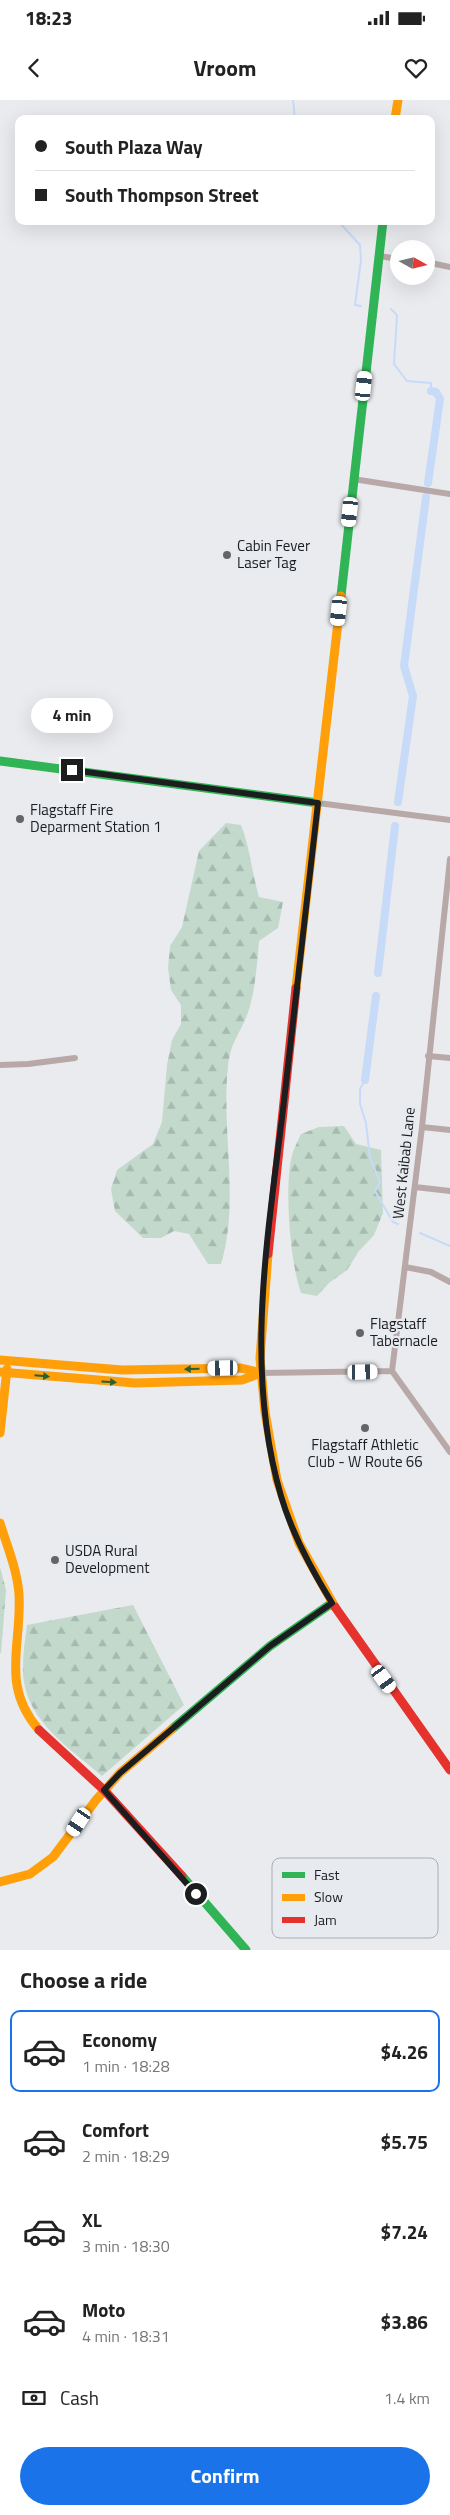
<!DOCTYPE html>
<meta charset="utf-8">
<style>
:root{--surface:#fff;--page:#f2f2f2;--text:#222;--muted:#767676;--line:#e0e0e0;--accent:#1a73e8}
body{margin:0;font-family:"Titillium Web",sans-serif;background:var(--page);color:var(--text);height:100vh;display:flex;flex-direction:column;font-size:19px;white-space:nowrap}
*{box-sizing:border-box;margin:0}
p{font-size:16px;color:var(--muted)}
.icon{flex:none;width:28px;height:28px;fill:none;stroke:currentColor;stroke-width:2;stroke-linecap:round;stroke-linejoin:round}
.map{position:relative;height:1850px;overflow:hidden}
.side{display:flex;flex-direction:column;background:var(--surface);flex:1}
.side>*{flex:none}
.banner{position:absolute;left:15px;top:15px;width:420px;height:110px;border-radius:10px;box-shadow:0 5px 20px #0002;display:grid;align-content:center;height:110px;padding:0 20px;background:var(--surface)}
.needle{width:32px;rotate:98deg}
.buttons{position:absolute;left:390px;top:140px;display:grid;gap:10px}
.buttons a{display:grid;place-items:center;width:45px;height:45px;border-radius:50%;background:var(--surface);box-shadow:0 5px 20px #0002;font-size:25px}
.end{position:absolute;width:22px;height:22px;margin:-11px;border:6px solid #1c1d1f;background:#fff;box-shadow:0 0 0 2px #fff}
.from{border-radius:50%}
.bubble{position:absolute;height:35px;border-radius:18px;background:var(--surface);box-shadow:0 5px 20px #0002;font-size:16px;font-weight:700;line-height:35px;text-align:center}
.car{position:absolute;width:15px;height:30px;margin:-15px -8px;border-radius:6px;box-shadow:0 0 4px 1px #0007;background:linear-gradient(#fff 24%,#345 0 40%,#fff 0 76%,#345 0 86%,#fff 0)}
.banner b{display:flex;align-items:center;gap:18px;height:48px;font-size:19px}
.banner b+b{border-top:1px solid var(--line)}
.banner i{width:12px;height:12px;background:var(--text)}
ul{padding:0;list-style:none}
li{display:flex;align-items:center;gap:15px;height:82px;margin:0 10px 8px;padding:0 10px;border:2px solid transparent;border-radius:10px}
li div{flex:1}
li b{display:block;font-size:19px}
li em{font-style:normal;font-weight:700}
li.selected{border-color:var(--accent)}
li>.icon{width:45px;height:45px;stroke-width:1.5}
h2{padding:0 20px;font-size:22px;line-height:60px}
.pay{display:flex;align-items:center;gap:12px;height:55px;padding:0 20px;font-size:19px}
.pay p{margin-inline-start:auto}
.primary-button{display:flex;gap:10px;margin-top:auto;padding:10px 20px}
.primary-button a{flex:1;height:58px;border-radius:30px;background:var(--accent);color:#fff;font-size:20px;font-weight:700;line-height:58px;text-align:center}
.status{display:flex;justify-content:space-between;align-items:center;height:35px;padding:0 25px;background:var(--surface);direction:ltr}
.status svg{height:14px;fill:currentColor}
header{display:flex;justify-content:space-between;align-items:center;height:65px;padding:0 20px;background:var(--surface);font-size:22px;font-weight:700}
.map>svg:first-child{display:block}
</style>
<div class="status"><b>18:23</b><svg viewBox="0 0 49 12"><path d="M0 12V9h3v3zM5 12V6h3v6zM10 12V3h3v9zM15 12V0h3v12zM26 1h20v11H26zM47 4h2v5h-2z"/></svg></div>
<header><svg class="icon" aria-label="back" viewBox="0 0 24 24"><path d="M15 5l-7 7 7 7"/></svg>Vroom<svg class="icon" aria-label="heart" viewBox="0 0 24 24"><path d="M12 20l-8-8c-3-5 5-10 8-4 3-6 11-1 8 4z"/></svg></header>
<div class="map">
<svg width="450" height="1850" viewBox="0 0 450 1850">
<defs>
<pattern id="forest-firs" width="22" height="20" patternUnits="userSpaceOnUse" patternTransform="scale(1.25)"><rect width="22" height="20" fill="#c2d9cc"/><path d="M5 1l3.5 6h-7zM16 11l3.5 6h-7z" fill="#a6baaf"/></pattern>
</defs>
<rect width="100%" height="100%" fill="#e9ebee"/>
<path fill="url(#forest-firs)" d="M226,723L241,725C250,748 252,773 259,797L283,802L278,828L259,841C257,864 255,898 245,920C237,938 231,943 228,966C221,1031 240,1101 221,1164H208L189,1134L174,1131L161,1138H143L115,1111L111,1089L117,1070L153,1044L162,1022L167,965L172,940L181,924V905L171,890L168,868L170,846L182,827L199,751Z
M344,1026L356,1044L381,1050L383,1113L374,1135L359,1151L347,1170L329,1183L317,1196L301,1193C290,1162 284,1087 292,1055C294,1048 298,1041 301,1034L319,1027Z
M0,1467L6,1490L1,1553H0Z
M133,1505L184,1605L102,1676C68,1647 22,1618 23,1568C23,1554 25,1539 27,1525Z"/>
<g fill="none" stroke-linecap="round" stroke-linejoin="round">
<path stroke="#c7daf8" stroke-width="2" d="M293,0L295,19
M338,121L360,145L361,160L355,205L361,206
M391,209L397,215L394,264L407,281L431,283V291
M365,980L360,989V1004L366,1023L370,1058L380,1082L375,1091L393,1122L398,1124
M420,1133L450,1146"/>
<path stroke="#c7daf8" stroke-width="8" d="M428,383L440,299L436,292L431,291
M398,702L413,596L404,566L426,397
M378,873L395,726
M365,980L376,896"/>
<path stroke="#b8a9a8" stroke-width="6" d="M379,156L399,159
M426,162L450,167
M353,379L450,394
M318,703L450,720
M450,759L422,1027L392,1271L450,1352
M428,956L450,958
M0,965L28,964L75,958
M422,1027L450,1030
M415,1087L450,1091
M405,1167L431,1172L450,1182
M261,1273L392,1271"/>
<path stroke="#30b455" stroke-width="9" d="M341,496L383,121
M0,661L318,703
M172,1629L270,1546L332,1503
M182,1776L246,1850"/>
<path stroke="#ff9f0a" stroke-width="9" d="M395,19L398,0
M296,888L341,496
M268,1154L260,1258L265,1312L277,1380L299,1443L335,1507
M0,1260L122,1270L241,1268L261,1273
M0,1272L135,1283L242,1280L261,1273
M0,1333L7,1269
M0,1423C7,1446 17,1469 19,1494C22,1546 0,1585 39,1630
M0,1782L30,1774L53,1757L96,1700L120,1673L172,1629"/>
<path stroke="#e5322d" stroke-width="9" d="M268,1154L296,888
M335,1507L450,1670
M39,1630L105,1691L182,1776"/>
</g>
<defs><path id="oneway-solid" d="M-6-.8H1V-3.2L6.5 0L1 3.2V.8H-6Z" transform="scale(1.25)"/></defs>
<g fill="#256137">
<use href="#oneway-solid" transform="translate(192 1269) rotate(179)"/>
<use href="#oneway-solid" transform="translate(42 1276) rotate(5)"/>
<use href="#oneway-solid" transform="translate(109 1282) rotate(3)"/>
</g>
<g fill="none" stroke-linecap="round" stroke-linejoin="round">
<path stroke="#1c1d1f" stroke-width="6" d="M72,670L318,703C307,802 296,901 284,1001C269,1130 243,1267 281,1396C292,1434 311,1469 332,1503L270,1546L120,1673L104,1690L196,1794"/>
</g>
<g fill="#646567" stroke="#e7ebf0" stroke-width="2">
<circle cx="227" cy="455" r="5"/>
<circle cx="20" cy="719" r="5"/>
<circle cx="360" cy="1233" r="5"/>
<circle cx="365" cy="1328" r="5"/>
<circle cx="55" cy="1460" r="5"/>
</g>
<g text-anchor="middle" stroke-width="4.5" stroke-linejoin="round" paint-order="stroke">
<g font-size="15" fill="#1c1d1f" stroke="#e7ebf0" text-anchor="start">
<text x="237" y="451">Cabin Fever<tspan x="237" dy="17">Laser Tag</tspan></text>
<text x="30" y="715">Flagstaff Fire<tspan x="30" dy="17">Deparment Station 1</tspan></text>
<text x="370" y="1229">Flagstaff<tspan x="370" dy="17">Tabernacle</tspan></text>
<text x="365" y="1350" text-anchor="middle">Flagstaff Athletic<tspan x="365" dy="17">Club - W Route 66</tspan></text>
<text x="65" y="1456">USDA Rural<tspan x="65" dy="17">Development</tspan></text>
</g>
<g font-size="15" fill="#1c1d1f" stroke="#e7ebf0">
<text transform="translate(404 1063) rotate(-84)" y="5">West Kaibab Lane</text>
</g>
</g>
<rect x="272" y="1758" width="166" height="80" rx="8" fill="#e7ebf0" stroke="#aaadb1" stroke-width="1"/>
<rect x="282" y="1772" width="23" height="6" fill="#30b455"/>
<rect x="282" y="1794" width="23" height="7" fill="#ff9f0a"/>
<rect x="282" y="1817" width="23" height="6" fill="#e5322d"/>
<g font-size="14" fill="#1c1d1f">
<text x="314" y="1780">Fast</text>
<text x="314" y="1802">Slow</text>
<text x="314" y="1825">Jam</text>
</g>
</svg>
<div class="buttons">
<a><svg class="needle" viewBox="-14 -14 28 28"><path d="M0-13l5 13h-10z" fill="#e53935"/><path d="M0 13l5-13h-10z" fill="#767676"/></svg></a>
</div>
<i class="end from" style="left:196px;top:1794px"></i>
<i class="end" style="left:72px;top:670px"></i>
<div class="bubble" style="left:31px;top:598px;width:82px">4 min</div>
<i class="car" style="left:364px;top:286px;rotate:6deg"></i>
<i class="car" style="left:350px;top:412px;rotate:186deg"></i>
<i class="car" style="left:339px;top:511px;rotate:186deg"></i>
<i class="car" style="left:223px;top:1268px;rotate:269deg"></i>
<i class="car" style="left:363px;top:1272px;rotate:89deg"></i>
<i class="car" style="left:384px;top:1579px;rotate:144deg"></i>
<i class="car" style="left:79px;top:1722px;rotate:213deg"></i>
<div class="banner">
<b><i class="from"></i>South Plaza Way</b>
<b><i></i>South Thompson Street</b>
</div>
</div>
<section class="side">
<h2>Choose a ride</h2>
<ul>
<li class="selected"><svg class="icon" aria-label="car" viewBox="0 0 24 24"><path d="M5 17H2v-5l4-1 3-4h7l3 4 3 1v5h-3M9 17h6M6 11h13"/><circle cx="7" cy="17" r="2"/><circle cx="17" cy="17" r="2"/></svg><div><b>Economy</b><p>1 min · 18:28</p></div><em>$4.26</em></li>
<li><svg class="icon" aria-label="car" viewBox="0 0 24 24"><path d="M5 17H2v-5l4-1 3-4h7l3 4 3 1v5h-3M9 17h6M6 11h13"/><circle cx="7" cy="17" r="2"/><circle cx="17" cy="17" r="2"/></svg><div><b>Comfort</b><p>2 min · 18:29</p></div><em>$5.75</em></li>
<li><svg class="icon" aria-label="car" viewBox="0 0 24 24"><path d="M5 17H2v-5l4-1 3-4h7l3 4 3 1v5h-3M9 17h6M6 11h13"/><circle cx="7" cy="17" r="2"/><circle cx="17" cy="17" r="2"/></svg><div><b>XL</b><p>3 min · 18:30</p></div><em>$7.24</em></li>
<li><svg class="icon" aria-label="car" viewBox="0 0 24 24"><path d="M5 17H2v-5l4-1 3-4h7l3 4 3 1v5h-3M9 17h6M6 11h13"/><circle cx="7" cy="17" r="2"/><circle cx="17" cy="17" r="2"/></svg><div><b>Moto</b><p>4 min · 18:31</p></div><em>$3.86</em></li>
</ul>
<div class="pay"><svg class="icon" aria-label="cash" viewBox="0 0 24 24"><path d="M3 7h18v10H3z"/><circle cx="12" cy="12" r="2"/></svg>Cash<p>1.4 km</p></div>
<div class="primary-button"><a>Confirm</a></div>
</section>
